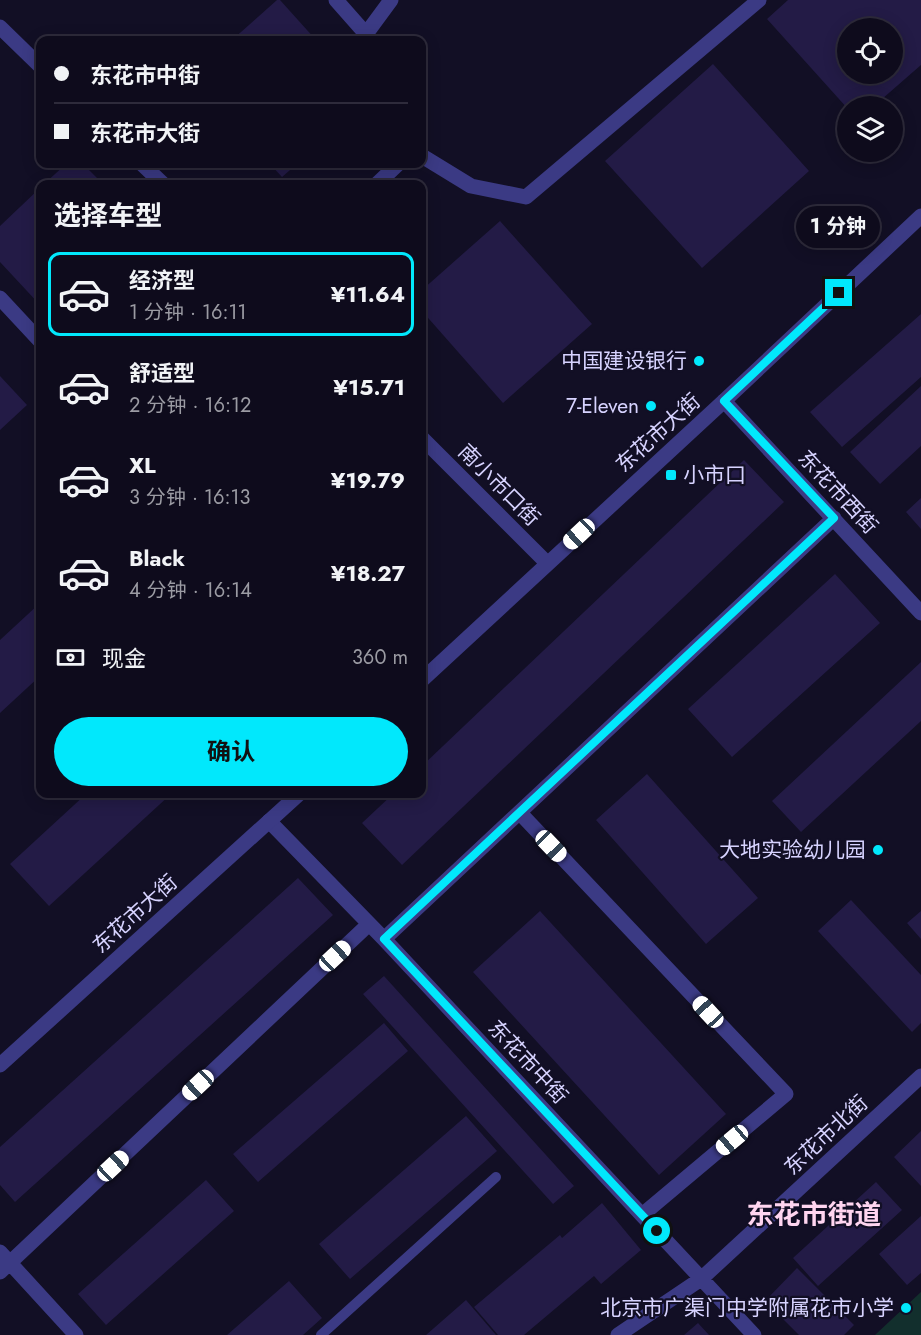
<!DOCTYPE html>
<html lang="zh">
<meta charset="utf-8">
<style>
:root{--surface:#0e0b1c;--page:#1c1929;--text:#f1f3f6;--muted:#9b9ba3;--line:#2e2b3b;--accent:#01e8fc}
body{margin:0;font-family:Jost,"Noto Sans SC",sans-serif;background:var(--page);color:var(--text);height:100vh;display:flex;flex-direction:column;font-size:22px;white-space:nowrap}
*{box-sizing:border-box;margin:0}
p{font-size:20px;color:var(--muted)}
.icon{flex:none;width:33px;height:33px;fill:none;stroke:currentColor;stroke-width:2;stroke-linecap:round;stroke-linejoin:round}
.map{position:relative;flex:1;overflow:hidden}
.drawer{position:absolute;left:36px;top:180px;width:390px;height:618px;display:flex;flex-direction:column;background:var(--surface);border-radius:12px;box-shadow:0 3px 15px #0003,0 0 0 2px var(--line)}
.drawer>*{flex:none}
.guide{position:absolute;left:36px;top:36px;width:390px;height:132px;border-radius:12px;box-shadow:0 3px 15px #0003,0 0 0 2px var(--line);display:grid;align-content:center;height:132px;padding:0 18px;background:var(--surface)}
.fabs{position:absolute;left:837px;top:18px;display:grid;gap:12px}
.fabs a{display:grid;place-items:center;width:66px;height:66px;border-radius:50%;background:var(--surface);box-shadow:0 3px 15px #0003,0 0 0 2px var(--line);font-size:30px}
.end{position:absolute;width:27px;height:27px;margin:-14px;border:8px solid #01e8fc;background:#111;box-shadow:0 0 0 3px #111}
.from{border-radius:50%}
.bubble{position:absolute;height:42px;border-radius:21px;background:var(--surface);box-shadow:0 3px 15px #0003,0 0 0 2px var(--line);font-size:20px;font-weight:700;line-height:42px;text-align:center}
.car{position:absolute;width:18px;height:36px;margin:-18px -9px;border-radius:8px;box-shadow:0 0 4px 2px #0007;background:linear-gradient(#fff 24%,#345 0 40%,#fff 0 76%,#345 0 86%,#fff 0)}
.guide b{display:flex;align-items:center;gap:21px;height:57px;font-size:22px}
.guide b+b{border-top:2px solid var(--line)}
.guide i{width:15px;height:15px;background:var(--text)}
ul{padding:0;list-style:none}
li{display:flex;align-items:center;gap:18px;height:84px;margin:0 12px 9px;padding:0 6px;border:3px solid transparent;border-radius:12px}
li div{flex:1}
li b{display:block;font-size:22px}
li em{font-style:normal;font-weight:700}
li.selected{border-color:var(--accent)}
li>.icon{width:54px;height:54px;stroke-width:1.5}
h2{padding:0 18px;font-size:27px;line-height:72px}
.pay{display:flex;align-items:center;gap:15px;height:66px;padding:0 18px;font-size:22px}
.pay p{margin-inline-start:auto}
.button{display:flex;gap:12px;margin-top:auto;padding:12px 18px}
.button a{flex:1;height:69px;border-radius:36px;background:var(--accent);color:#111;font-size:24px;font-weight:700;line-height:69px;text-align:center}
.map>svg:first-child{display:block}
</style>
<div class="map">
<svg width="921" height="1335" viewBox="0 0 921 1335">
<rect width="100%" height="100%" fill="#120f25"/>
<path fill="#122f2d" d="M921,1292V1335H875Z"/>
<path fill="#231b46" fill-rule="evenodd" d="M277,0H280L316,40H232Z
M788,0H921V65L874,106H848V109L767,19ZM848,28H892V74H848Z
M713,64L809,171L702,268L605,161Z
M66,164H83L103,184H44Z
M270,164H297L282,177Z
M40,188V305L0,262V226Z
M500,221L592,324L503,403L422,311V290Z
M921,314V377L842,447L810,412Z
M0,376L27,405L0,430Z
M921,386V446L880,484L850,452Z
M744,460L784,502L402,865L362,823L393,794H422V766Z
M921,498V529L906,512Z
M835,574L880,623L732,757L688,709Z
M40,603V676L0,713V640Z
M921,662V721L801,832L772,801Z
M647,774L758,898L706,944L596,820Z
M86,794H171L49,906L10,864Z
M298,878L333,915L15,1202L0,1185V1147Z
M851,900L921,975V1023L912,1032L818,931Z
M540,911L726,1114L659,1175L473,972Z
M921,911V939L907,923Z
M384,976L574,1186L553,1204L363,994Z
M384,1023L408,1051L258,1182L233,1154Z
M466,1116L497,1151L350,1279L319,1244Z
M921,1131V1186L894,1157Z
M206,1180L234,1211L106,1325L78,1294Z
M876,1182L902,1210L818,1286L793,1258Z
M602,1203L641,1250L601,1284L594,1276L524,1335H498L474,1307L560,1235L562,1238Z
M921,1216V1273L907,1285L879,1254Z
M797,1268L854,1325L844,1335H799L765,1301Z
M289,1281L322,1318L303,1335H227Z
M466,1300L496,1335H426Z
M698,1323L709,1335H684Z"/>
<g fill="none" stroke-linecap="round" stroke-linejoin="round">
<path stroke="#3b3a84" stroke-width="10" d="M321,1335L496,1177"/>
<path stroke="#3b3a84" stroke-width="15" d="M336,0L366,34
M368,40L366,34L391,0
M422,156L471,186L526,197L759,0
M377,184L398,164
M0,298L40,341
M724,401L921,613
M520,813L786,1094L642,1215
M269,821L384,939L754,1335
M384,939L834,518
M0,1252L76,1335
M0,1272L369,924
M618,1335L701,1279L921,1076"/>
<path stroke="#3b3a84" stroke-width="15" d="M0,27L40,66
M142,164L163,184
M422,438L547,563
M422,680L724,401L921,216
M0,1065L299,794"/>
</g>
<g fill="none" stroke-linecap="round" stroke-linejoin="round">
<path stroke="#01e8fc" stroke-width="8" d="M657,1231L384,939L834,518L724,401L839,293"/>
</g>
<g fill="#01e8fc" stroke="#120f25" stroke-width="2">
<circle cx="699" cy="361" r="6"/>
<circle cx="651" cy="406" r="6"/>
<rect x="665" y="469" width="12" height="12" rx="3"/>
<circle cx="878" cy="850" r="6"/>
<circle cx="906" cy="1308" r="6"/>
</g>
<g text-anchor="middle" stroke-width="4.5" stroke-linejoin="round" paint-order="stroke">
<g font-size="21" fill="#d7d3ff" stroke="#120f25" text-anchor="end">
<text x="687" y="368">中国建设银行</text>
<text x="639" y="413">7-Eleven</text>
<text x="683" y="482" text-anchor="start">小市口</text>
<text x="866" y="857">大地实验幼儿园</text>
<text x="894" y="1315">北京市广渠门中学附属花市小学</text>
</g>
<g font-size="21" fill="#d7d3ff" stroke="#120f25">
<text transform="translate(658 433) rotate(-42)" y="7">东花市大街</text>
<text transform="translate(499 485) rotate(45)" y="7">南小市口街</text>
<text transform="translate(838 492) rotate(47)" y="7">东花市西街</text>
<text transform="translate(135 914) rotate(-42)" y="7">东花市大街</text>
<text transform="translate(528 1062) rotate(47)" y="7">东花市中街</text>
<text transform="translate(826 1135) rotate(-43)" y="7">东花市北街</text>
</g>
<g font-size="27" font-weight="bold" fill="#ffd5f0" stroke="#120f25">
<text x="814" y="1224">东花市街道</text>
</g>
</g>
</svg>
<div class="fabs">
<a><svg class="icon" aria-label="locate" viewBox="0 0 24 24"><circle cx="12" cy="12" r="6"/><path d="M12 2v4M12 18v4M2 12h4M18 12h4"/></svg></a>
<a><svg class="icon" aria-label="layers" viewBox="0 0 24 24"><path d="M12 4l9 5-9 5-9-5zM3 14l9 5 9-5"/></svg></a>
</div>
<i class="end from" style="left:657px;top:1231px"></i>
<i class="end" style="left:839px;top:293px"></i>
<div class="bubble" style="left:796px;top:206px;width:84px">1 分钟</div>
<i class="car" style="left:579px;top:534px;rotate:227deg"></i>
<i class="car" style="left:551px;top:846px;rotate:136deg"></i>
<i class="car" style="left:335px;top:956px;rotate:47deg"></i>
<i class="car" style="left:708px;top:1012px;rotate:317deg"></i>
<i class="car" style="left:198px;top:1085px;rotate:227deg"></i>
<i class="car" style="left:732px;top:1140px;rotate:230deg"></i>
<i class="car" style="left:113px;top:1166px;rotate:47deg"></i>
<div class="guide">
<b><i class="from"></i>东花市中街</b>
<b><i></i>东花市大街</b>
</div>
<section class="drawer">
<h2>选择车型</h2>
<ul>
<li class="selected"><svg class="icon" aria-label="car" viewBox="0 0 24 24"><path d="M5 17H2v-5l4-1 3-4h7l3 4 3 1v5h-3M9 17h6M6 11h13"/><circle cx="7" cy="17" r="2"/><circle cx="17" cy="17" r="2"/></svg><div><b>经济型</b><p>1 分钟 · 16:11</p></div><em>¥11.64</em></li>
<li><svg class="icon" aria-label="car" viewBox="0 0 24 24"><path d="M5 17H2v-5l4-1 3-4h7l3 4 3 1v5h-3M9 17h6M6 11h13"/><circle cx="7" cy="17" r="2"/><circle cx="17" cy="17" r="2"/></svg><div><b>舒适型</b><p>2 分钟 · 16:12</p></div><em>¥15.71</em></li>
<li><svg class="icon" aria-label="car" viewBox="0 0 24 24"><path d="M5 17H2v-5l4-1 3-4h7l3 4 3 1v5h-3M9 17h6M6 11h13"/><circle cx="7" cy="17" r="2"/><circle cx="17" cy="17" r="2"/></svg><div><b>XL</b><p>3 分钟 · 16:13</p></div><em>¥19.79</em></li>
<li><svg class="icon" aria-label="car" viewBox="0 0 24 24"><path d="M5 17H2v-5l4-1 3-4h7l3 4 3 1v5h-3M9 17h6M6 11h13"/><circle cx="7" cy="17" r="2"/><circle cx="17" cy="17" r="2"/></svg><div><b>Black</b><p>4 分钟 · 16:14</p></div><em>¥18.27</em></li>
</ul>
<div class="pay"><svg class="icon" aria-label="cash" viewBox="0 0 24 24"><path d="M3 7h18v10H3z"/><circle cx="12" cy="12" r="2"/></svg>现金<p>360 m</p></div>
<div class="button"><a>确认</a></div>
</section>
</div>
